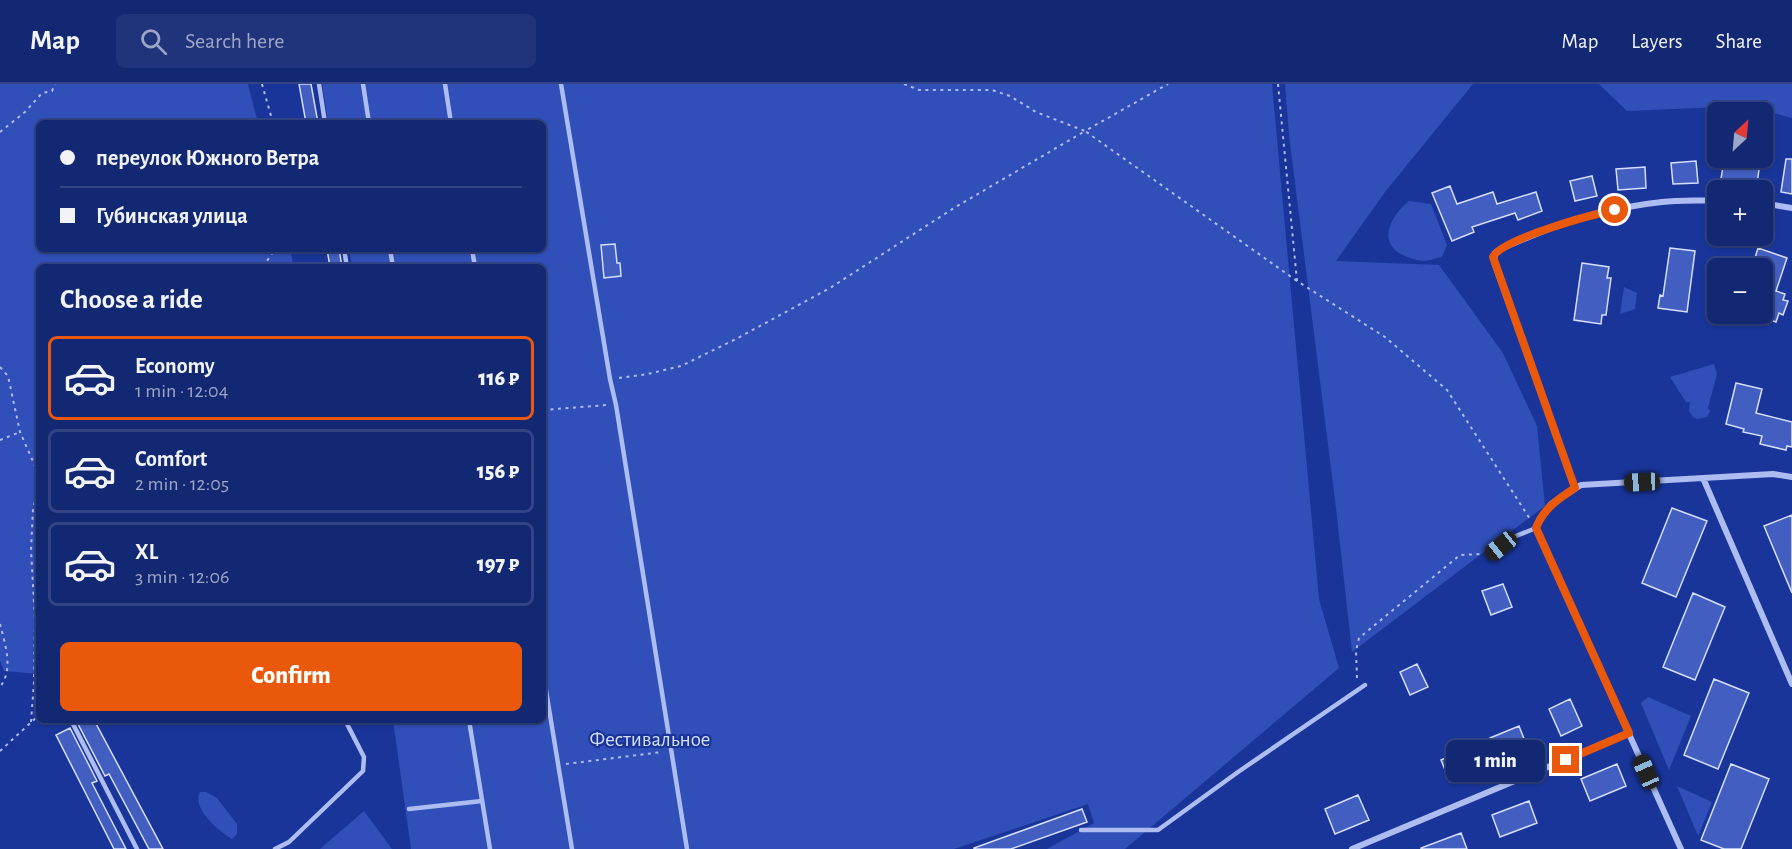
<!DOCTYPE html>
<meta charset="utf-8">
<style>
:root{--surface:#132873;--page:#20347b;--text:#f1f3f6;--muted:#9da6c4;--line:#324485;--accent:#ea580c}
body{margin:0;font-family:"Alegreya Sans",sans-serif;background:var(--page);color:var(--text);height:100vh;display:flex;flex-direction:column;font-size:22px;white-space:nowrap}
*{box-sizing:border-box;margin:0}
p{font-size:20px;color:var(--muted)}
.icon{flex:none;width:33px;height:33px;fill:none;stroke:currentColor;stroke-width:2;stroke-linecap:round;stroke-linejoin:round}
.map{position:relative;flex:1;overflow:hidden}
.drawer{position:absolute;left:36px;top:180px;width:510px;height:459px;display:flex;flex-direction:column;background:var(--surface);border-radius:9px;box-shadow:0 2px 4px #0004,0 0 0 2px var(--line)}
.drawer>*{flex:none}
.guide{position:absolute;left:36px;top:36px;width:510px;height:132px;border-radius:9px;box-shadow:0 2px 4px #0004,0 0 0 2px var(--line);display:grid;align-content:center;height:132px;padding:0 24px;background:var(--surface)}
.needle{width:39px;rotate:26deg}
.tools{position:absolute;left:1707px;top:18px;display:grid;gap:12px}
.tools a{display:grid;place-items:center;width:66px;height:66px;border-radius:9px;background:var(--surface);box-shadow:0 2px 4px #0004,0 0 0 2px var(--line);font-size:30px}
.end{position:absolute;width:27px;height:27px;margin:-14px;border:8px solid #ea580c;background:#fff;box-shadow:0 0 0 3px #fff}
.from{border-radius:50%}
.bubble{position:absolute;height:42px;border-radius:9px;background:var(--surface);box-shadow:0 2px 4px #0004,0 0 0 2px var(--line);font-size:20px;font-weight:800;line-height:42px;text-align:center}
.car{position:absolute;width:18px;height:36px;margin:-18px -9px;border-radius:8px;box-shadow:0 0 4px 2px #0007;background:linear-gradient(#222 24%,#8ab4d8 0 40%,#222 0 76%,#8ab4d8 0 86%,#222 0)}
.guide b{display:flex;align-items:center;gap:21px;height:57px;font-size:22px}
.guide b+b{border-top:2px solid var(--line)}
.guide i{width:15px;height:15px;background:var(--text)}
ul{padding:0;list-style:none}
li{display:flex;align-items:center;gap:18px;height:84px;margin:0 12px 9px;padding:0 12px;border:3px solid var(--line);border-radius:9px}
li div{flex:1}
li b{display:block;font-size:22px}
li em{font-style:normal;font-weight:800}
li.current{border-color:var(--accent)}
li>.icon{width:54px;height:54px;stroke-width:1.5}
h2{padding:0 24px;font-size:27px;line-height:72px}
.action{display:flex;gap:12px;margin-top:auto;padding:12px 24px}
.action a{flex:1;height:69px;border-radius:9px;background:var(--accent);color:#fff;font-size:24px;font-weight:800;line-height:69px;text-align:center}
header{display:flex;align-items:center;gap:36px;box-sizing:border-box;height:84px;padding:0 30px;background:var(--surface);border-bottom:2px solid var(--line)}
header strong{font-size:28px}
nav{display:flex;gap:33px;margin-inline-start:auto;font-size:21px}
.search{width:420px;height:54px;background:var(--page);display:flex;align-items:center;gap:15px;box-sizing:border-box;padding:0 21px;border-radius:9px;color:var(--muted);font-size:22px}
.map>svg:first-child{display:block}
</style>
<header>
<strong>Map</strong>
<div class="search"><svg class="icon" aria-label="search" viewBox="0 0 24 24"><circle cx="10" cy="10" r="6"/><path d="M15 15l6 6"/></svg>Search here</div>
<nav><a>Map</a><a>Layers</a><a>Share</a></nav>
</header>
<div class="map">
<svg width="1792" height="765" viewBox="0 0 1792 765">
<rect width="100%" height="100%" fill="#193599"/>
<path fill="#304fb8" d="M0,0H248L258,39H39V165H290L294,183H39V590L4,587L0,577Z
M322,0H1272L1319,515L1339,584L1125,765H1047L1094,739L1088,720L954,765H411L393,636H543V183H352L349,165H543V39H328Z
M1285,0H1473L1385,108L1336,177L1439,181L1503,269L1537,342L1545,422L1352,568L1336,424L1289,51Z
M1599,0H1792V34L1746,22L1627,27Z
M1409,117L1431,120L1447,161L1442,173C1436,174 1429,177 1423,177C1418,177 1410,174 1405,172C1376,160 1390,132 1409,117Z
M1624,203L1637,209L1635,225L1620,230Z
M1714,280L1717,290L1708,324L1710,327L1707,333L1697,335L1693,333L1689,327L1690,318H1686L1670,293Z
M1648,613L1691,632L1669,686L1641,619Z
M1677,702L1712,718L1698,752Z
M200,708H206L217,714L237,740V750L232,755C219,747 191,724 200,708Z
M364,727L392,765H320Z"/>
<path fill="#425ec0" stroke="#d5defc" stroke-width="1.5" d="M299,0H311L318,39H306Z
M1786,75H1792V110L1781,108Z
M1724,76L1751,80V83L1759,85L1757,101L1748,100L1747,105L1720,101Z
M1696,77L1698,99L1673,100L1671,79Z
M1645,83L1646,104L1618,106L1616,85Z
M1592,92L1597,112L1575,117L1570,97Z
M1450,102L1457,120L1493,108L1497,120L1536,108L1542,127L1518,136L1515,129L1472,143L1474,148L1452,157L1432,109Z
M615,160L617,179H620L621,192L604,194L601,161Z
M1670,164L1695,167L1687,228L1658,224L1660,211L1663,212Z
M1758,164L1787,174L1776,207L1785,210L1783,216L1788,217L1783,231L1779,229L1776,238L1762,233V184H1752Z
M327,165H339L342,183H330Z
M1582,179L1609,183L1607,194H1611L1606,231H1602L1601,240L1574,236Z
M1736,299L1762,305L1756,329L1792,338V363L1787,362L1786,366L1760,360L1762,352L1743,348L1744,345L1726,340Z
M1672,424L1707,437L1676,513L1642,499Z
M1792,431V509L1764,442Z
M1503,500L1512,523L1491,531L1482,507Z
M1693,509L1725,523L1695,596L1663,583Z
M1417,580L1428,603L1410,611L1400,588Z
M1714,595L1749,609L1718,685L1684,671Z
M1570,615L1582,642L1561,652L1549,625Z
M86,636H94L163,765H149L109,690L105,692L78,640Z
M1519,642L1528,665L1499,677L1490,654Z
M70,644L97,697L92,699L126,765H114L56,651Z
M1470,664L1479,686L1450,698L1441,676Z
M1617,680L1626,702L1590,717L1581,695Z
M1731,680L1769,695L1741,765H1724L1701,756Z
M1358,711L1369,736L1335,750L1325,725Z
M1529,717L1537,739L1500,753L1492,731Z
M1082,725L1087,738L1011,765H974V764Z
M1461,749L1467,765H1421V764Z"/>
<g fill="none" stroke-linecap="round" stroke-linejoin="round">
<path stroke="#aebdf1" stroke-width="2" stroke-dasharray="3 4.5" stroke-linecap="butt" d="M262,0L273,39
M904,0L919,6H992L1010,12L1036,28L1085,47L1168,0
M1278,0L1297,197L1385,253L1447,306L1530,435
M0,48L25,28L42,9L52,7L55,0
M263,183L275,165
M0,283L8,292L20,348L39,391
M619,294L648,290L681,282L736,255L830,204L954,124L1085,47L1297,197
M543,326L607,321
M0,356L20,348
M0,540C5,560 14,585 0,603
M1357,594L1356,567L1359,554L1460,471L1481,470
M31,638L34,598L35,536L31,466L33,425L39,402
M0,667L39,631
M566,680L662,668"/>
<path stroke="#aebdf1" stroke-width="4.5" d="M319,0L325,39
M363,0L369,39
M445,0L451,39
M561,0L610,295L616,321L687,765
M344,165L347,183
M390,165L393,183
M472,165L475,183
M1491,471L1511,454L1536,444
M543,588L572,765
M469,636L490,765
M73,640L137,765
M409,725L482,717
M1081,746H1158L1238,688L1365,601
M275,765L289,758L363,687L364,673L345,636"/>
<path stroke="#aebdf1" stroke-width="6" d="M1762,119L1792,124
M1703,394L1792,600
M1575,404L1494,178L1495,169L1499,166C1550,142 1605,124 1662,118C1680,116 1699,117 1718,116
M1352,765L1629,649
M1681,765L1536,444L1540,434L1551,420L1581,401L1773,390L1792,393"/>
</g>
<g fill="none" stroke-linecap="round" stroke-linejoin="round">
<path stroke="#ea580c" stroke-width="8" d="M1566,676L1629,649L1536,444C1544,424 1558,415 1575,404L1493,173C1501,155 1594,130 1615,126"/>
</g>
<g text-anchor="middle" stroke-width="4.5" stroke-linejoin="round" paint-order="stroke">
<g font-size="21" fill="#d5defc" stroke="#193599">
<text x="650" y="662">Фестивальное</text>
</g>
</g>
</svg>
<div class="tools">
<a><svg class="needle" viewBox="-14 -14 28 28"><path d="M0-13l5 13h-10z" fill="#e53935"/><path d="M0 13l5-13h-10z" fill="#9da6c4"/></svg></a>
<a>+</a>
<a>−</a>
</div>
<i class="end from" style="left:1615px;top:126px"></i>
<i class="end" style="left:1566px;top:676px"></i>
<div class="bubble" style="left:1446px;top:656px;width:99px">1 min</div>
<i class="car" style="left:1642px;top:398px;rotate:267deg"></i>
<i class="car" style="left:1501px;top:462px;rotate:231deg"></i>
<i class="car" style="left:1646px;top:688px;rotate:336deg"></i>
<div class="guide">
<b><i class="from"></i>переулок Южного Ветра</b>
<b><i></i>Губинская улица</b>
</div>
<section class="drawer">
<h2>Choose a ride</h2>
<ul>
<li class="current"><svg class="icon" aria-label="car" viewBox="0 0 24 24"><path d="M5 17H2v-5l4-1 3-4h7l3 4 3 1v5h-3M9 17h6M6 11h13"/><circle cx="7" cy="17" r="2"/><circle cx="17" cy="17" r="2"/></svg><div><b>Economy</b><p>1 min · 12:04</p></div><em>116 ₽</em></li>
<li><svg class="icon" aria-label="car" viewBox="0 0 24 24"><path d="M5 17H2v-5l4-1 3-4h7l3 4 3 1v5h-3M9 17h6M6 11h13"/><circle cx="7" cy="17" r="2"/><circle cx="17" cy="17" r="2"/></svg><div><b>Comfort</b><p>2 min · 12:05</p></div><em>156 ₽</em></li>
<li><svg class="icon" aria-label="car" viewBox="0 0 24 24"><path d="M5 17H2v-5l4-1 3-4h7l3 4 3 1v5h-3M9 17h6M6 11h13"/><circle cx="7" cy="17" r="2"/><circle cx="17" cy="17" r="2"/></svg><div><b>XL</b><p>3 min · 12:06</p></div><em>197 ₽</em></li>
</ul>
<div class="action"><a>Confirm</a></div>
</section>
</div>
